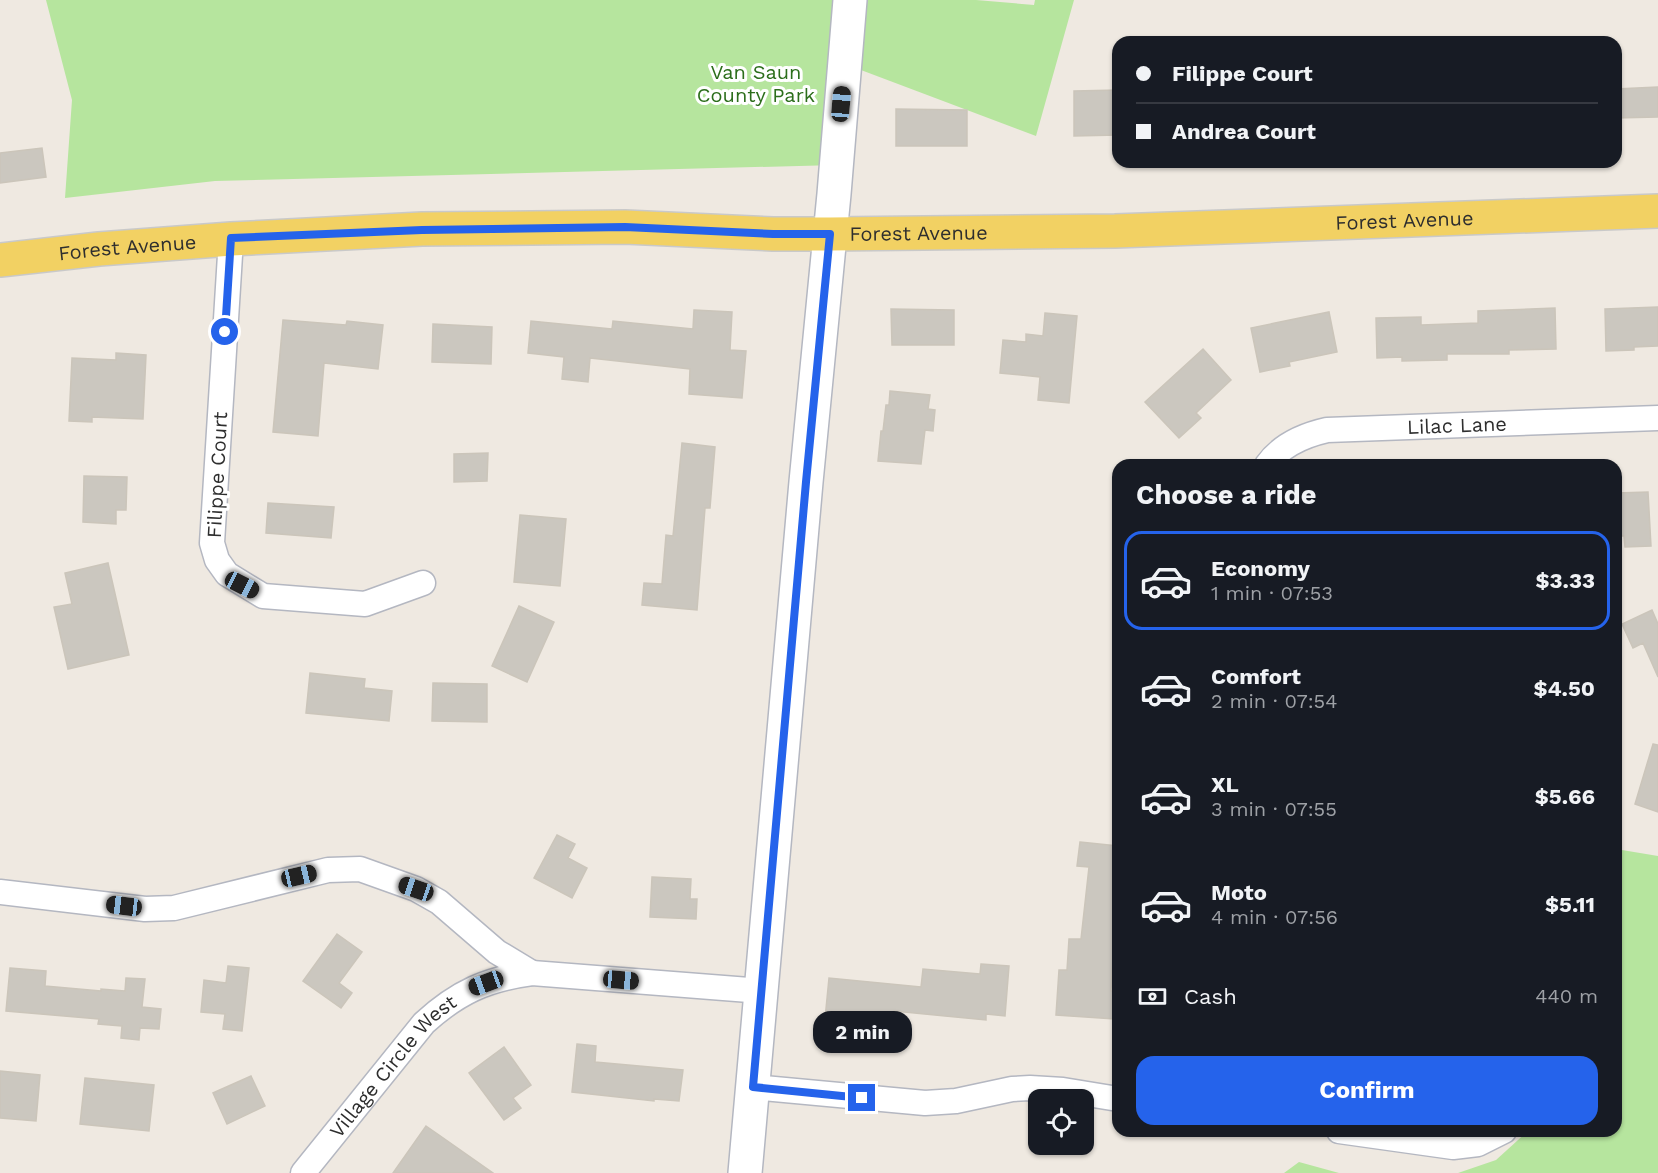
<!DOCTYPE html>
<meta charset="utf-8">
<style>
:root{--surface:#171b24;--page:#20242c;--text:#f1f3f6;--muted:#9ea1a6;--line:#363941;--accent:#2563eb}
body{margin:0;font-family:"Work Sans",sans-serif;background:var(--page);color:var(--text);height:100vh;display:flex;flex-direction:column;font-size:22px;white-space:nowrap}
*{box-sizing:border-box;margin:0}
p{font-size:20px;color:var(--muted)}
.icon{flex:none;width:33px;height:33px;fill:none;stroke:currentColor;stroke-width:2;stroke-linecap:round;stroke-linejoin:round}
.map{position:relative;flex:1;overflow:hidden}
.sheet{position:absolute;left:1112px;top:459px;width:510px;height:678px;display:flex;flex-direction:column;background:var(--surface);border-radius:18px;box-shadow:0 2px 4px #0004}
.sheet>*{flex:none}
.banner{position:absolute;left:1112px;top:36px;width:510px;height:132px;border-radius:18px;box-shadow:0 2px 4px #0004;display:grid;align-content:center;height:132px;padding:0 24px;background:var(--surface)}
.fabs{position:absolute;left:1028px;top:1089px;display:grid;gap:12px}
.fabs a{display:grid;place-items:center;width:66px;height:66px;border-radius:12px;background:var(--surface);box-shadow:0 2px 4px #0004;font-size:30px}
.end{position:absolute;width:27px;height:27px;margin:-14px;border:8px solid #2563eb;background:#fff;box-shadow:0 0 0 3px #fff}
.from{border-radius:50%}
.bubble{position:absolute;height:42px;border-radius:18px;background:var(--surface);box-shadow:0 2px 4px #0004;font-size:20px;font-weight:700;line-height:42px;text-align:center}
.car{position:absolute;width:18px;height:36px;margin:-18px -9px;border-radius:8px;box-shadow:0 0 4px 2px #0007;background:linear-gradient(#222 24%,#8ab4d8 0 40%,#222 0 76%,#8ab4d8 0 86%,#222 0)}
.banner b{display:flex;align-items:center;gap:21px;height:57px;font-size:22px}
.banner b+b{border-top:2px solid var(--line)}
.banner i{width:15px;height:15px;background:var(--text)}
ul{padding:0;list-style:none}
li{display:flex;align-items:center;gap:18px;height:99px;margin:0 12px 9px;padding:0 12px;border:3px solid transparent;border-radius:18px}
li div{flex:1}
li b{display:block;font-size:22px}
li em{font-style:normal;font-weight:700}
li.active{border-color:var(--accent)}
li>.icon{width:54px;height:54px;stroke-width:1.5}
h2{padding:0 24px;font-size:27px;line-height:72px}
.pay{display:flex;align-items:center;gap:15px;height:66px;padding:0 24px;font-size:22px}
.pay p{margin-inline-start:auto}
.cta{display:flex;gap:12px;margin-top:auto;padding:12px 24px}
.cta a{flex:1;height:69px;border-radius:18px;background:var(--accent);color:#fff;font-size:24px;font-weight:700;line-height:69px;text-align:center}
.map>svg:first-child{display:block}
</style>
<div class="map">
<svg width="1658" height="1173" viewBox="0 0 1658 1173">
<rect width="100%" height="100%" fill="#efe9e1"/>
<path fill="#b6e59e" d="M46,0H976L1034,5L1035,0H1074L1036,136L845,64L836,165L215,181L65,198L72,100Z
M1616,849L1658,856V1173H1458L1496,1160L1528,1131H1616Z
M1299,1162L1339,1173H1284Z"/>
<path fill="#cbc7bf" stroke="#cbc5ba" stroke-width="1.5" d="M1658,87V117L1616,118V89Z
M1118,90V135L1074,136V91Z
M896,109L967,110V146H896Z
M42,148L46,177L0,183V153Z
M1658,307V346L1634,347V350L1606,351L1605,309Z
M1555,308L1556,349L1509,350V354H1447V360L1402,361V357L1377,358L1376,318L1421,317V325L1478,323V311Z
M891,309L954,310V345H892Z
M694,310L732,312L730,350L746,351L742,398L689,394L690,369L590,358L588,382L562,379L564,357L528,353L531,321L612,329L613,321L693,329Z
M1329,312L1337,352L1289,362L1290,366L1260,372L1251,328Z
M1045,313L1077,316L1069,403L1038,400L1040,377L1000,373L1003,340L1026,342V334L1043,336Z
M283,320L346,325L347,321L383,325L378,369L324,363L318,436L273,432Z
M433,324L492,327L491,364L432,362Z
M1203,349L1231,380L1196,413L1201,418L1179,438L1145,402Z
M116,353L146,355L143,419L92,417V422L69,421L72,358L116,360Z
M890,391L930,395L928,409L935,410L933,431L925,430L921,464L878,461L881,431H883L886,405H889Z
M682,443L715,447L710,508H705L697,610L642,605L644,583L662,584L666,535L673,536Z
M488,453L487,481L454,482V454Z
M84,476L127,477L126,510H116V524L83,522Z
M1648,492L1651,546L1625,547L1624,536H1616V493Z
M268,503L334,507L331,538L266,533Z
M520,515L566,519L560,586L514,582Z
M108,563L129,655L68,669L54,607L72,604L65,573Z
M519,606L554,622L527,682L492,666Z
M1652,610L1658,624V677L1643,643L1633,648L1622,624Z
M310,673L365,679L364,688L392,691L389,721L306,713Z
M433,683L487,684V722L432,721Z
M1653,744L1658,745V812L1635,804Z
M557,835L575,844L568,858L587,868L572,898L534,878Z
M1080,842L1118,846V921H1115L1111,991H1116L1114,1019L1056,1015L1059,970H1067L1069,939H1081L1089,867L1077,866Z
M652,877L691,879L690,899H697L696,919L650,917Z
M337,934L362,952L339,983L352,993L341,1008L303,981Z
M981,964L1009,966L1005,1016L986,1014V1020L894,1011L892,1034L866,1031L867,1023L825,1019L829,978L921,987L923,969L980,974Z
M228,966L249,968L242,1031L223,1029L225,1014L201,1012L204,980L226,983Z
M10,968L46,971L45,986L101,991V989L125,991L126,978L145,979L142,1007L161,1009L159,1029L140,1028L139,1040L121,1038L122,1026L98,1024L99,1019L6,1011Z
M577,1044L596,1046L595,1062L683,1070L679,1101L654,1099V1101L572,1092Z
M504,1047L531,1085L513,1098L521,1108L504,1120L469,1073Z
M0,1071L40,1075L36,1121L0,1118Z
M251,1076L265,1106L227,1124L213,1093Z
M85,1078L154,1085L149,1131L80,1124Z
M426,1126L439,1135L493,1173H393Z"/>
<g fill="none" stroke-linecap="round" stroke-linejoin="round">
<defs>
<g id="street">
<path d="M231,239L212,543L217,560L227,574L263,596L365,604L423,583"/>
<path id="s1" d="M1267,465C1281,445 1305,435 1327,430L1658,418"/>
<path d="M0,892L145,909L174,908L328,870L360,869L416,889L439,902L497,952L532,973"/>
<path d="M753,1087L925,1103L956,1101L1012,1089L1030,1088L1063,1090L1118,1099"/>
<path d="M1339,1131L1453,1147L1478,1144L1504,1131"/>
<path id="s2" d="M303,1173L424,1023C458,992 487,979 532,973L762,991"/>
</g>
<path id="secondary" d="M745,1173L806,482L834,194L850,0"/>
<g id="primary">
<path id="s3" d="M0,260L99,249L231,239L422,229L625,227L773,234H830L1115,231L1658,211"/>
</g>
</defs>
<use href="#street" stroke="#b4b7c1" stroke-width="27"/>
<use href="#secondary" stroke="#b4b7c1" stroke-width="36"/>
<use href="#primary" stroke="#c9c9c9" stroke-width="36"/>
<use href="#street" stroke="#fff" stroke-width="24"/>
<use href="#secondary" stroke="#fff" stroke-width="33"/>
<use href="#primary" stroke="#f2d163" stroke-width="33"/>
</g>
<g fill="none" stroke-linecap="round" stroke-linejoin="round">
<path stroke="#2563eb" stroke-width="8" d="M225,332L231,238L422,230L625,227L773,234H830L806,482L753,1087L862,1098"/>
</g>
<g text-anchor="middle" stroke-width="6" stroke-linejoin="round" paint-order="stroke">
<g font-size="20" fill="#2c6e1b" stroke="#fff">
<text x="756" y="79">Van Saun<tspan x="756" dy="23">County Park</tspan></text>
</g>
<g font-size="20" fill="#2e2e2e" stroke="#fff">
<text dy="7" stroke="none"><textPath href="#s3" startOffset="1406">Forest Avenue</textPath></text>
<text dy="7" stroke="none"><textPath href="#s3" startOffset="920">Forest Avenue</textPath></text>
<text dy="7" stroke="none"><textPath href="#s3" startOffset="128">Forest Avenue</textPath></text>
<text dy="7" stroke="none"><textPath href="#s1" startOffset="201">Lilac Lane</textPath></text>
<text transform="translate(217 475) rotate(-87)" y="7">Filippe Court</text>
<text dy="7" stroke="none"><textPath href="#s2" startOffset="140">Village Circle West</textPath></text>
</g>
</g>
</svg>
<div class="fabs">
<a><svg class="icon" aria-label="locate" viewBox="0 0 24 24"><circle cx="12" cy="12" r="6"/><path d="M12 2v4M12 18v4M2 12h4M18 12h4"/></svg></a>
</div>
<i class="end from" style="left:225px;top:332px"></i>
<i class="end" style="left:862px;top:1098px"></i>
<div class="bubble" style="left:813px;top:1011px;width:99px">2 min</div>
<i class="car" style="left:841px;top:104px;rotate:5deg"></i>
<i class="car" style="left:242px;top:585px;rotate:117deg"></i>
<i class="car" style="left:299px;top:876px;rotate:77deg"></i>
<i class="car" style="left:416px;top:889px;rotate:289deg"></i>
<i class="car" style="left:124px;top:906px;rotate:277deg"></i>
<i class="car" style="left:621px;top:980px;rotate:95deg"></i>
<i class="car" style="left:486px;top:983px;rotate:250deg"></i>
<div class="banner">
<b><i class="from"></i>Filippe Court</b>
<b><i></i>Andrea Court</b>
</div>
<section class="sheet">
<h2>Choose a ride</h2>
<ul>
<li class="active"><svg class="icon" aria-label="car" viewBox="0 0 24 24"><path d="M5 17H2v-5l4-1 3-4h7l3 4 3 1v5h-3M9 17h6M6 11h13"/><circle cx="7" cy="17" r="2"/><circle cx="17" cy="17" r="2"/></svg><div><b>Economy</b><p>1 min · 07:53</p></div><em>$3.33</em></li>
<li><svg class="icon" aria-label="car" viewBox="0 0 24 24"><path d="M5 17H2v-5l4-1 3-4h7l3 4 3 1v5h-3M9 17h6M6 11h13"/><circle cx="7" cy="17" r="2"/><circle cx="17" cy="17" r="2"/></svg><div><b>Comfort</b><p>2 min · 07:54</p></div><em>$4.50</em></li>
<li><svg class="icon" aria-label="car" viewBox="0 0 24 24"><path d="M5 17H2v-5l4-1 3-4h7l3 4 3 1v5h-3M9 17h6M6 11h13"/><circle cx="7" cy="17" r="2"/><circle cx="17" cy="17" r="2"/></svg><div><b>XL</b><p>3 min · 07:55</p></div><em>$5.66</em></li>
<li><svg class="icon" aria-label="car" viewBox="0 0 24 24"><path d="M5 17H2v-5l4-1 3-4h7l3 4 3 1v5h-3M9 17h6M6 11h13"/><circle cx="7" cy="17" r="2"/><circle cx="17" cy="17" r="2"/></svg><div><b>Moto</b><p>4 min · 07:56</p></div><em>$5.11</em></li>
</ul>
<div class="pay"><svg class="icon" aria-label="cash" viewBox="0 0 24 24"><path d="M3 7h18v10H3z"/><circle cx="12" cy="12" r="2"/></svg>Cash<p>440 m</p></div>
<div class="cta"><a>Confirm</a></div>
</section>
</div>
